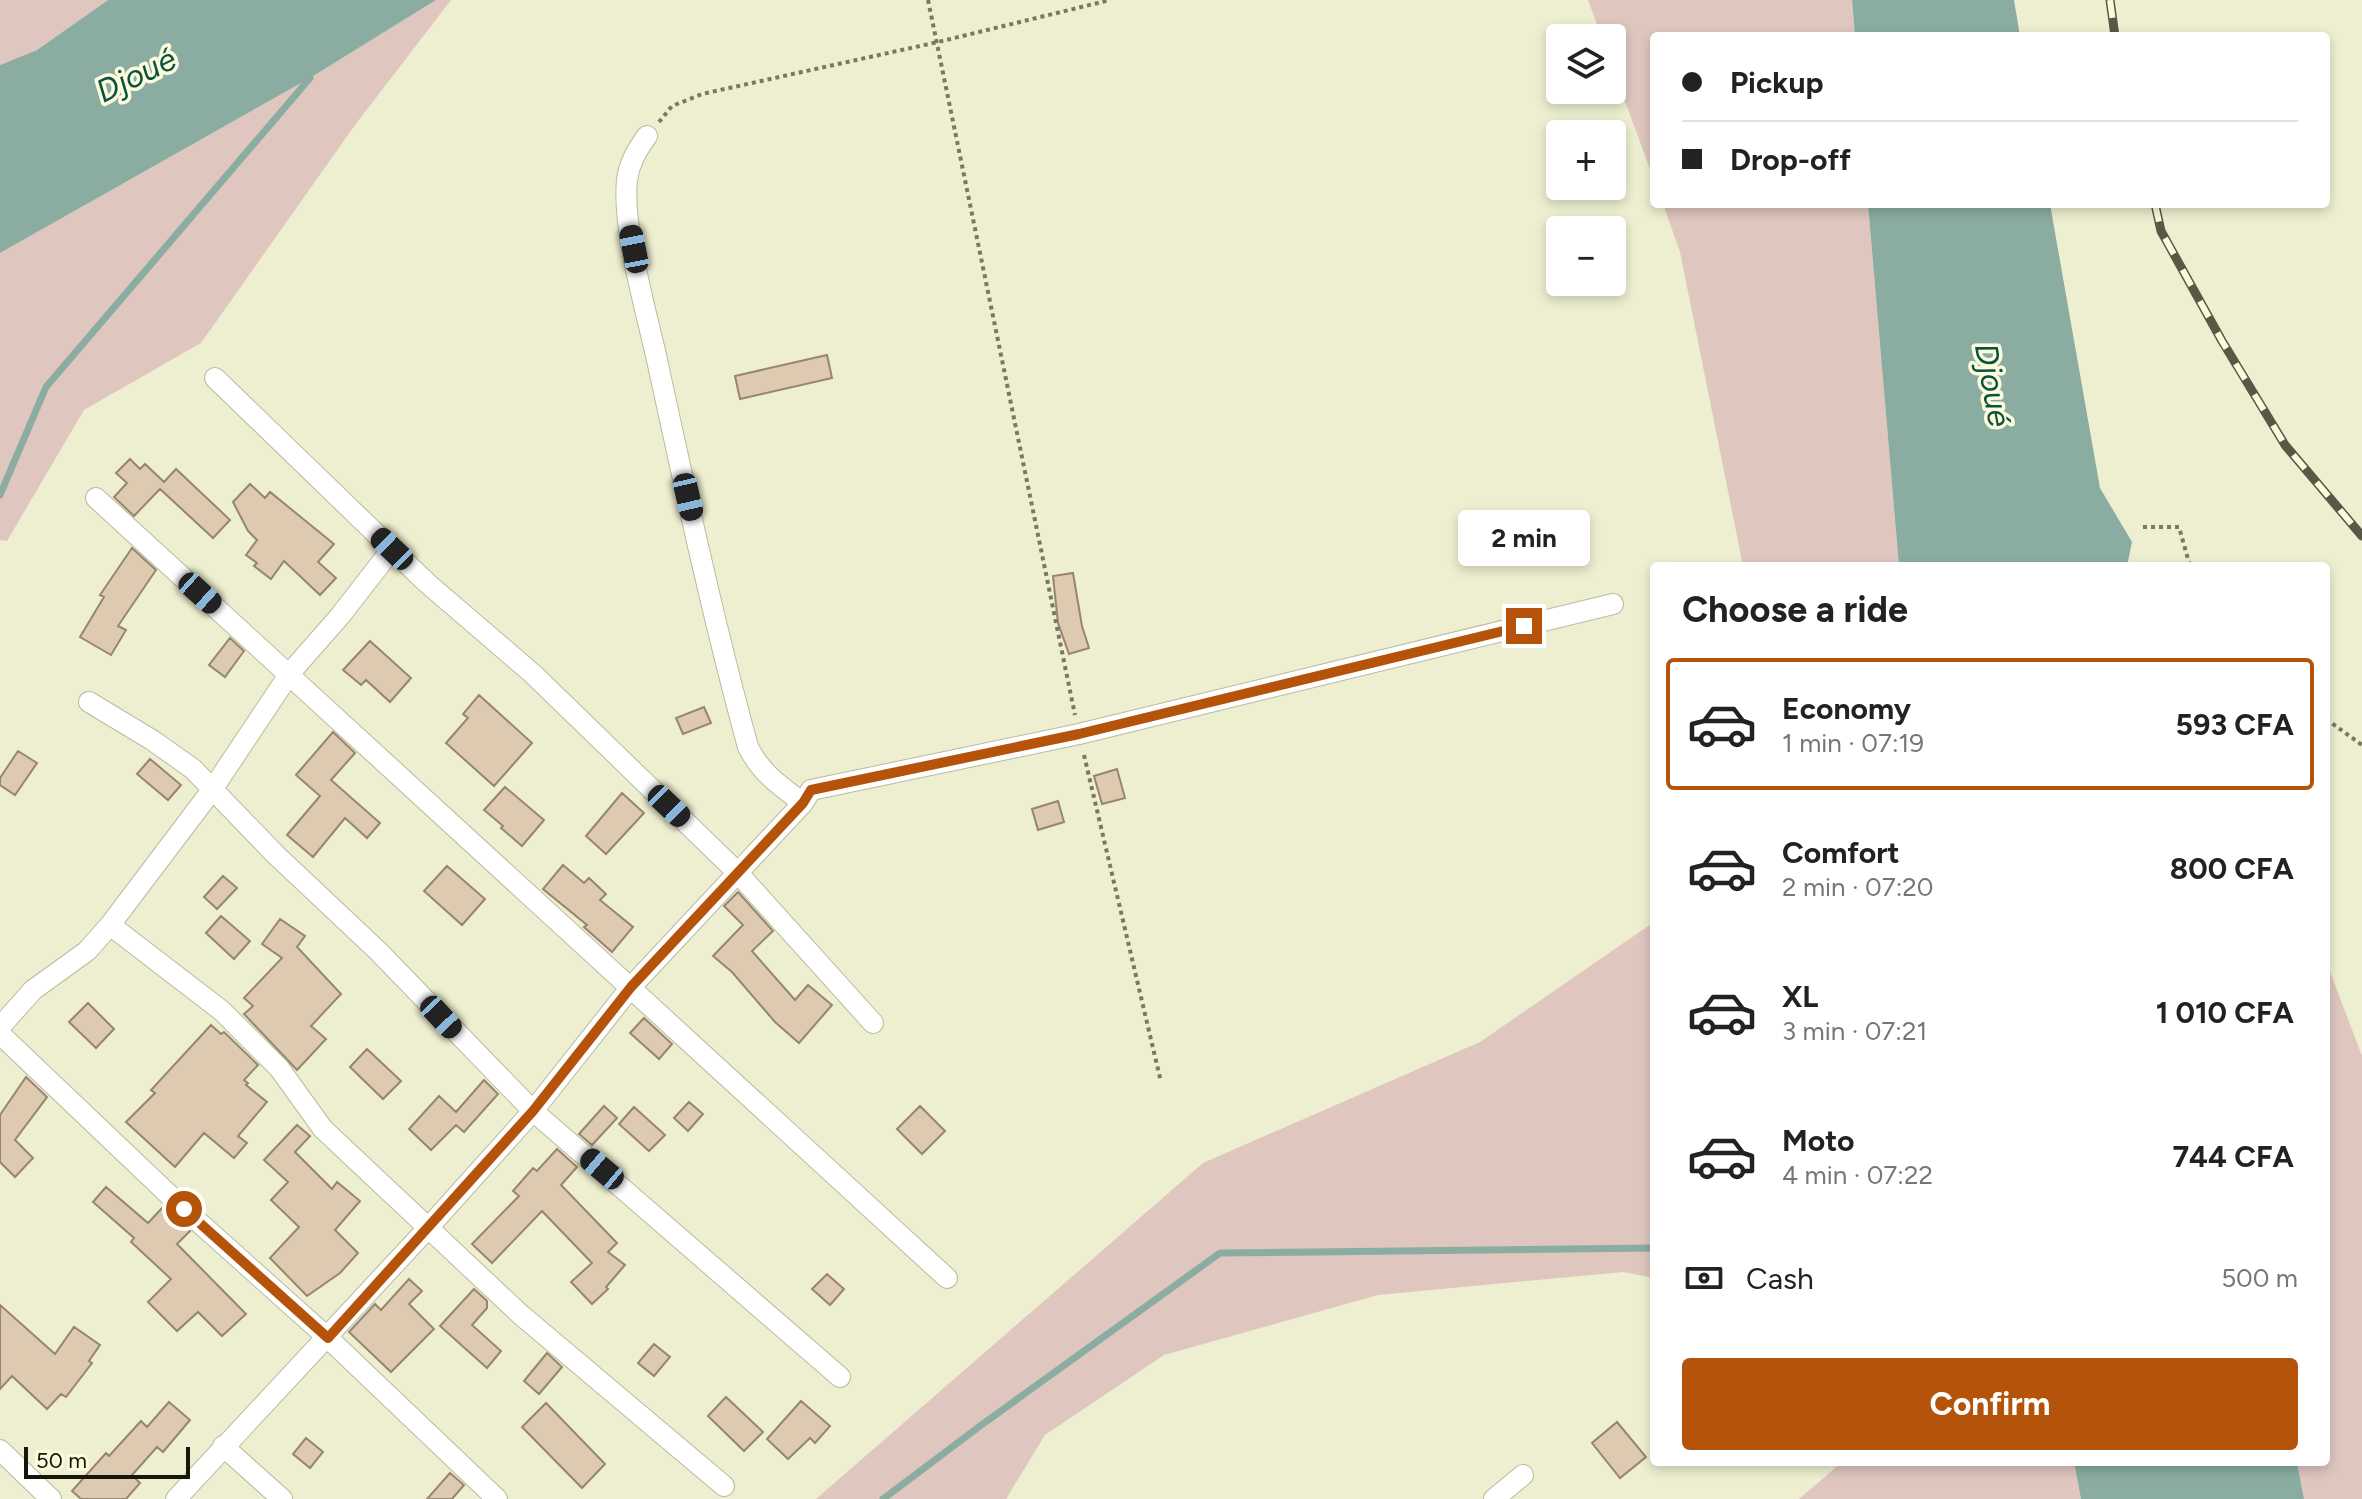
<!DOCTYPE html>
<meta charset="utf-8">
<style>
:root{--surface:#fff;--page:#f2f2f2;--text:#222;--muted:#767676;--line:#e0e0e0;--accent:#b45309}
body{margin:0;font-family:Figtree,sans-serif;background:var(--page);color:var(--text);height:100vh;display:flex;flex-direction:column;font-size:30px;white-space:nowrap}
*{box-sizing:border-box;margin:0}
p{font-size:26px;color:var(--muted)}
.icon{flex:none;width:44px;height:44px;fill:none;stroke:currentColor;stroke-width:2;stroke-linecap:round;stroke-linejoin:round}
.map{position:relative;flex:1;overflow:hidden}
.drawer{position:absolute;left:1650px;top:562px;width:680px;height:904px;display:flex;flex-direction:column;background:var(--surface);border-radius:8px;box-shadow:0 4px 12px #0003}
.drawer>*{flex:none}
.top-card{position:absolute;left:1650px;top:32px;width:680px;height:176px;border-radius:8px;box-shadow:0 4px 12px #0003;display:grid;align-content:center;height:176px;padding:0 32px;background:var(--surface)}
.tools{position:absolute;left:1546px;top:24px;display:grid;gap:16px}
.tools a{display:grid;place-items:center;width:80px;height:80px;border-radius:8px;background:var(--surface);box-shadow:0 4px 12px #0003;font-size:40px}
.scale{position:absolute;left:24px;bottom:20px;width:166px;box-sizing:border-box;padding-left:8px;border:4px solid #16160b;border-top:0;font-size:22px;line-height:28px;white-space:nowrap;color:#16160b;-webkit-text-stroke:6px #fcfbdd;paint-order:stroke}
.end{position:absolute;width:36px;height:36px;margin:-18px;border:10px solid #b45309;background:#fff;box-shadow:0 0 0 4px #fff}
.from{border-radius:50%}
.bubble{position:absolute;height:56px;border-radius:8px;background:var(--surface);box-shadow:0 4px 12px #0003;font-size:26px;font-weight:700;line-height:56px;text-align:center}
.car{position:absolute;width:24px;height:48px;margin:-24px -12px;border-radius:10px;box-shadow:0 0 6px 2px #0007;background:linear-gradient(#222 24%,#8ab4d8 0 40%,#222 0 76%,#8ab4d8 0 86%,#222 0)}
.top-card b{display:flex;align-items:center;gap:28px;height:76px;font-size:30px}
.top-card b+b{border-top:2px solid var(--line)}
.top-card i{width:20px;height:20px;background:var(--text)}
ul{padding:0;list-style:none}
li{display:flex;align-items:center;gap:24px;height:132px;margin:0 16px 12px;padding:0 16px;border:4px solid transparent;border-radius:8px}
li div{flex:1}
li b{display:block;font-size:30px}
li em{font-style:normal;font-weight:700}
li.active{border-color:var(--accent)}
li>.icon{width:72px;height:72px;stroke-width:1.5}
h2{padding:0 32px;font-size:36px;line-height:96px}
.pay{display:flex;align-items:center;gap:20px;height:88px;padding:0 32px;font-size:30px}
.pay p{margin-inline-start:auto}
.action{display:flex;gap:16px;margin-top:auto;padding:16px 32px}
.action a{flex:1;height:92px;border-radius:8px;background:var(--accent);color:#fff;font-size:32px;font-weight:700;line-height:92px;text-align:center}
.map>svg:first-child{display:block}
</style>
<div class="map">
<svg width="2362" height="1499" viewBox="0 0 2362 1499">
<rect width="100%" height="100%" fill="#eeeed0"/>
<path fill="#dfc7bf" d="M0,0H108L37,50L0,65Z
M436,0H451L355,125L201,343L84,410L7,541L0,540V253L310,78Z
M1588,0H1852L1855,36H1654V180L1612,66V38H1602Z
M1663,204H1868L1899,566H1743L1680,252Z
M1654,922V1278L1623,1272L1378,1295L1164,1355L1045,1435L1006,1499H816L1203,1163L1480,1042Z
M2326,961L2362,1056V1499H2304L2297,1462H2326Z
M1842,1462H2074L2081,1499H1799Z"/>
<path fill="#8bada1" d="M108,0H436L310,78L0,253V65L37,50Z
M1852,0H2014L2020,36H1855Z
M1868,204H2050L2100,488L2132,542L2127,566H1899Z
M2074,1462H2297L2304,1499H2081Z"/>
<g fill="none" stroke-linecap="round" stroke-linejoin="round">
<path stroke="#8bada1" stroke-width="7" d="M0,495L46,387L310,78
M883,1499L980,1426L1220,1253L1654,1248"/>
</g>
<path fill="#decab0" stroke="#97866f" stroke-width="2" d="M827,355L832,378L740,399L735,376Z
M130,459L140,469L145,464L164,482L176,469L230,520L213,538L160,489L134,516L114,497L127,483L116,473Z
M250,484L265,498L270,492L334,544L318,562L336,578L320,595L284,561L271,579L254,566L257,563L246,555L257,540L248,531L233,502Z
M132,548L156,570L118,626L126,630L111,655L80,637L104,597L100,595Z
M1073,573L1082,626L1089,648L1069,654L1058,623L1053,576Z
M230,638L244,651L225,677L209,665Z
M370,641L411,678L390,702L366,680L361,685L343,670Z
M479,695L532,743L494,786L446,743L468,718L463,714Z
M704,707L711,723L683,734L676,718Z
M333,732L355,753L331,780L380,823L367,838L345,818L313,857L287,835L320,796L296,775Z
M18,751L37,763L15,795L0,785V778Z
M150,759L181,785L168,800L137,774Z
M1117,769L1125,798L1102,804L1094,776Z
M505,787L544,820L522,846L501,828L503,826L484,810Z
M622,793L644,813L606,854L586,836Z
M1058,801L1064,822L1038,830L1032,809Z
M563,865L584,883L589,878L606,894L600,900L633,927L612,952L584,927L587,925L543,889Z
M447,866L485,899L462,925L424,891Z
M223,876L237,888L217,909L204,897Z
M738,892L773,931L752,951L795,1000L808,985L832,1005L799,1043L775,1022L732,972L713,956L743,925L724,906Z
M221,916L250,941L234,959L206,933Z
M280,919L305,936L297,947L341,994L311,1026L326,1039L297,1070L244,1014L253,1006L244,998L282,958L262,944Z
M88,1003L114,1029L96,1048L69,1022Z
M644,1018L672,1044L659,1059L630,1033Z
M211,1025L221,1034L224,1032L258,1065L244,1080L248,1083L246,1085L267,1102L238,1136L247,1143L234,1158L204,1133L175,1167L126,1122L155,1093L151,1090Z
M367,1049L401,1081L383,1099L350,1067Z
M26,1077L47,1097L15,1140L33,1158L15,1177L0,1162V1115Z
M484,1080L498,1094L464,1132L456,1125L431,1150L409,1129L439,1096L456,1112Z
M689,1102L703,1114L688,1131L674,1118Z
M604,1106L617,1118L592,1145L579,1134Z
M920,1106L945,1131L922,1154L897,1129Z
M634,1107L665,1135L649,1151L619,1124Z
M297,1125L310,1136L295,1152L332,1189L337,1182L360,1201L335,1230L358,1253L340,1273L307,1296L270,1258L299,1227L271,1200L288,1182L264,1160Z
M557,1149L577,1167L561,1185L617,1243L608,1252L625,1265L606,1287L608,1289L592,1304L571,1282L592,1263L542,1211L492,1263L472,1244L519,1196L513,1191L533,1168L537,1171Z
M106,1187L148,1223L163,1207L190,1231L177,1244L246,1314L222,1336L198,1312L177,1331L148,1302L171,1279L131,1242L134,1238L93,1202Z
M827,1274L844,1289L830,1305L812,1289Z
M409,1279L422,1291L409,1304L434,1329L391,1372L349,1332L375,1304L381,1310Z
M474,1289L487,1301V1308L472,1325L501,1351L487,1368L440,1326Z
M0,1305L55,1354L74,1327L100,1345L89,1361L92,1363L66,1397L61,1394L47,1409L12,1376L0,1389Z
M654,1344L670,1357L654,1376L638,1363Z
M547,1353L562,1367L539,1394L524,1381Z
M726,1397L763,1432L744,1451L708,1416Z
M801,1401L830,1426L815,1443L810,1438L788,1459L767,1439Z
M169,1402L190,1420L163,1452L157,1447L132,1475L140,1483L126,1499H81L72,1491L106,1453L109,1456L141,1421L147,1427Z
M546,1403L605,1464L582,1488L522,1427Z
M1617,1422L1646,1457L1620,1478L1592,1443Z
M306,1438L323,1452L310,1468L293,1454Z
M450,1473L464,1485L452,1499H427Z"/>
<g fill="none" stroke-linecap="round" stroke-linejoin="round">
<defs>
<path id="minor" d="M647,136C637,150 629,163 627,180C622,229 646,310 657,360C685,489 713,619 748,747C761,773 780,786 803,803
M215,378L427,583L533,674L737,872L873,1023
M96,498L947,1278
M89,702L152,740L193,769L275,854L379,952L533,1111L840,1377
M110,925L222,1011L279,1068L323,1129L520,1314L724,1486
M0,1027L33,990L87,951L110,925L212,790L290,673L340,616L392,549
M0,1034L184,1209L328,1338L497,1499
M223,1446L282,1499
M0,1450L51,1499
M176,1499L428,1228L533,1111L631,987L803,803L811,790L1079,734L1613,604
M1494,1499L1523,1475"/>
</defs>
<use href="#minor" stroke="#baba9e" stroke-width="22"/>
<path stroke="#787864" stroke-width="4" stroke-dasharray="4 4" stroke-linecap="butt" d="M928,0L1075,715
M659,122L672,106L702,94L938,42L1110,0
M2143,527H2179L2190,566
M2326,719L2362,745
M1084,755L1161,1082"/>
<use href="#minor" stroke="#fff" stroke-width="20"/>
<defs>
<path id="rail" d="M2110,0L2115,36
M2155,204L2161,231L2222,341L2285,445L2362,536"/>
</defs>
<use href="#rail" stroke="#585847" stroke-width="9"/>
<use href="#rail" stroke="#fcfbdd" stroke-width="6" stroke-dasharray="18" stroke-linecap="butt"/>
</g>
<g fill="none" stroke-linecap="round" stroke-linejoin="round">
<path stroke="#b45309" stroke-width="10" d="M184,1209L328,1338L533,1111L631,987L803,803L811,790L1079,734L1524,626"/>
</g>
<g text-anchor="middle" stroke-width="7" stroke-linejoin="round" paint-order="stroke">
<g font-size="32" font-style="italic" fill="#0a513f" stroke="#fcfbdd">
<text transform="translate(136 75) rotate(-26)" y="11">Djoué</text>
<text transform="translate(1993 385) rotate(80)" y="11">Djoué</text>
</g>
</g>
</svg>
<div class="tools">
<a><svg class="icon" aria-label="layers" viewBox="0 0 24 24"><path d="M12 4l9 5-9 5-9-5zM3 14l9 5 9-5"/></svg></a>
<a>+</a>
<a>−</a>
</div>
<div class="scale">50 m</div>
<i class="end from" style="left:184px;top:1209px"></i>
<i class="end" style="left:1524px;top:626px"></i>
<div class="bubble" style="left:1458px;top:510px;width:132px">2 min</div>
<i class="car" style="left:634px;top:249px;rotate:349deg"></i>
<i class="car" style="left:688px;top:497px;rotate:167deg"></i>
<i class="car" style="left:392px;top:549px;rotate:314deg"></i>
<i class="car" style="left:200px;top:593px;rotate:132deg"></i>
<i class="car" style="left:669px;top:806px;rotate:134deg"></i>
<i class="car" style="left:441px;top:1017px;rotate:137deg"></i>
<i class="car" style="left:602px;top:1169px;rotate:310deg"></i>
<div class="top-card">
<b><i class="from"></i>Pickup</b>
<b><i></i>Drop-off</b>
</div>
<section class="drawer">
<h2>Choose a ride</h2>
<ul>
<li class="active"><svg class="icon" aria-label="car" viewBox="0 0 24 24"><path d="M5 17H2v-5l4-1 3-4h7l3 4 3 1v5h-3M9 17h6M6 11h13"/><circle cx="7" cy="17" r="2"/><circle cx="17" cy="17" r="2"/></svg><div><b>Economy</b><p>1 min · 07:19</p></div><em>593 CFA</em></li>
<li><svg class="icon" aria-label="car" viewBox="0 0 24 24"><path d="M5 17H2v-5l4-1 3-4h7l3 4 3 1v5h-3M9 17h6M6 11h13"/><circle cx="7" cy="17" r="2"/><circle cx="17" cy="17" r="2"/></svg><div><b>Comfort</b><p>2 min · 07:20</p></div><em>800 CFA</em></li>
<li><svg class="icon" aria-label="car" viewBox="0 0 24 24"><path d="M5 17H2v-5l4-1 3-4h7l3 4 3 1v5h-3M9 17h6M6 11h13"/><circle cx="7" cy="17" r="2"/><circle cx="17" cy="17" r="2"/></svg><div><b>XL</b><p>3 min · 07:21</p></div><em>1 010 CFA</em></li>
<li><svg class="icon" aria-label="car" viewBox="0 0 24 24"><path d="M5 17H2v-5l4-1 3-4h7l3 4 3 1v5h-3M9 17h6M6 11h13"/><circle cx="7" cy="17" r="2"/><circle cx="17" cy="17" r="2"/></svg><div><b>Moto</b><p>4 min · 07:22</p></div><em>744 CFA</em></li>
</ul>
<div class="pay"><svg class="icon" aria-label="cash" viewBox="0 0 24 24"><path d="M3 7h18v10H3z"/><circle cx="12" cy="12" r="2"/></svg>Cash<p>500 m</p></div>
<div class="action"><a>Confirm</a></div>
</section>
</div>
